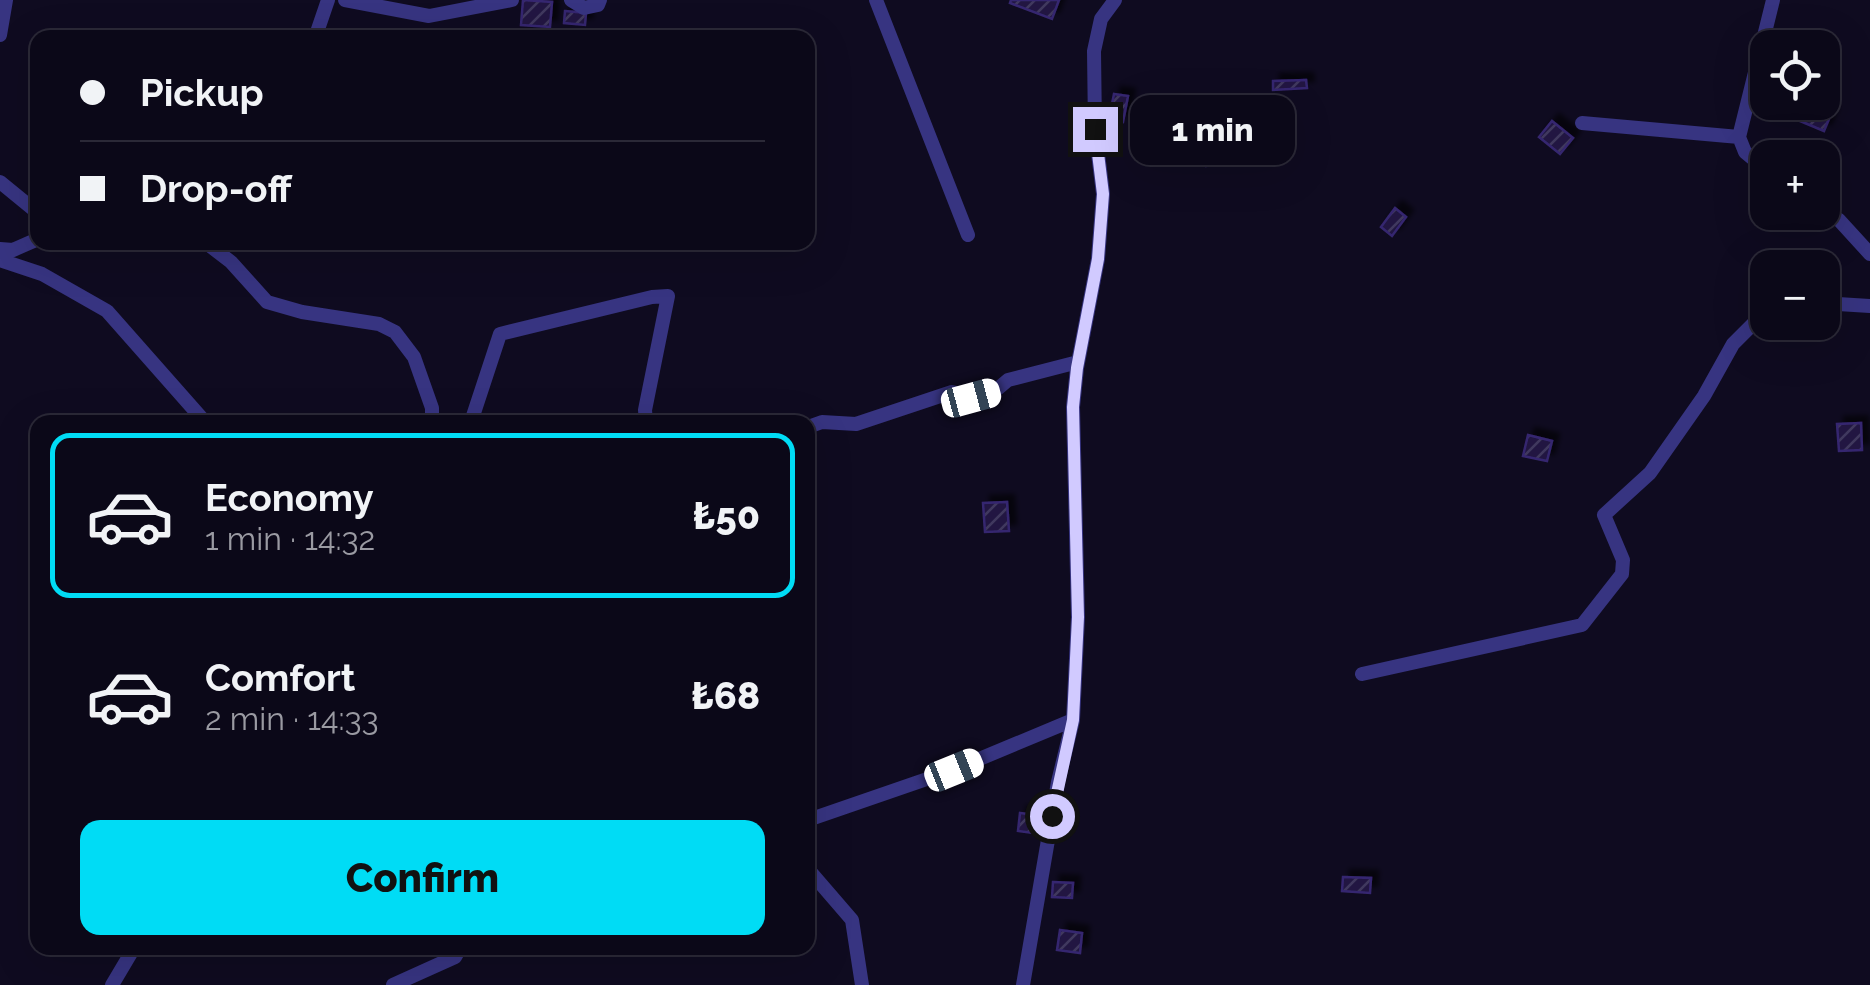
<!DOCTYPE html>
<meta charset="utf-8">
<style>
:root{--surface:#0b0818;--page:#191625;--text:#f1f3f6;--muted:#9a9aa2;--line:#2b2937;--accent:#00dcf5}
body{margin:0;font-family:Raleway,sans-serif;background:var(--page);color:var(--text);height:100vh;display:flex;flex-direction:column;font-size:38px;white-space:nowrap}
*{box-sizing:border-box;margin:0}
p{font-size:32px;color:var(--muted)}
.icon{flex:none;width:55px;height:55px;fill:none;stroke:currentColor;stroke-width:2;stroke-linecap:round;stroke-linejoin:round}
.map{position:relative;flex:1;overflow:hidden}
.sheet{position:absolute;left:30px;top:415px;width:785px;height:540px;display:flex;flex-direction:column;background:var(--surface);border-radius:20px;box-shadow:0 10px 40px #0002,0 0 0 2px var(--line)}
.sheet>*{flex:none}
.guide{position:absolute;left:30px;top:30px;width:785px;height:220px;border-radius:20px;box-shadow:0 10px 40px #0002,0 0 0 2px var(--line);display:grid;align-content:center;height:220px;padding:0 50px;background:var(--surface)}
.buttons{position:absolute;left:1750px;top:30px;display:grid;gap:20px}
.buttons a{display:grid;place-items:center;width:90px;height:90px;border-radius:20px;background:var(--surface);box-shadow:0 10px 40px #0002,0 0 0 2px var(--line);font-size:50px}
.end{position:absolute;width:45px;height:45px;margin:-22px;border:12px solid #d1caff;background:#111;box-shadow:0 0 0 5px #111}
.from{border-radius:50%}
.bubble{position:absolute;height:70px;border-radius:20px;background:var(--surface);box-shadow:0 10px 40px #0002,0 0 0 2px var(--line);font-size:32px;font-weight:800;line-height:70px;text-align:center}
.car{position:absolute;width:30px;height:60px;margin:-30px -15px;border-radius:12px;box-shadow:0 0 8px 2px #0007;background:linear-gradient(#fff 24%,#345 0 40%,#fff 0 76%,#345 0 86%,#fff 0)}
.guide b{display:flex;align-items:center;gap:35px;height:95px;font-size:38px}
.guide b+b{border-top:2px solid var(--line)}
.guide i{width:25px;height:25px;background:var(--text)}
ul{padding:18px 0 0;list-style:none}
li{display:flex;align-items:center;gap:30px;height:165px;margin:0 20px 15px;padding:0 30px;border:5px solid transparent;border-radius:20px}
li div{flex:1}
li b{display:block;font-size:38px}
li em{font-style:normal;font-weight:800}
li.active{border-color:var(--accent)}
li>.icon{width:90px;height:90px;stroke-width:1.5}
.action{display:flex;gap:20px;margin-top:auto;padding:20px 50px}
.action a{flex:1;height:115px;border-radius:20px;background:var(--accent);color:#111;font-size:40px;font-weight:800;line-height:115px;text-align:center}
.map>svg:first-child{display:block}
</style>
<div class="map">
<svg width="1870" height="985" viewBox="0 0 1870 985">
<defs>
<pattern id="building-hatch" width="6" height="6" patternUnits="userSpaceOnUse" patternTransform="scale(2.5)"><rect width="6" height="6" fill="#201742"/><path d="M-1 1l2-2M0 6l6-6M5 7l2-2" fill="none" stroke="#3f375e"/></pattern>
<filter id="shadow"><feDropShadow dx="7" dy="-7" stdDeviation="2.5" flood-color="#0009"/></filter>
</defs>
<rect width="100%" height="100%" fill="#0f0b20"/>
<path fill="url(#building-hatch)" stroke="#36276f" stroke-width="2.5" filter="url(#shadow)" d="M523,0L552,2L550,27L521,25Z
M1011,0H1059L1052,19L1010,3Z
M565,11L586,13L585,25L564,23Z
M1306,80L1307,88L1273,90V81Z
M1114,94L1128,96L1123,122L1109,119Z
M1807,104L1831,114L1824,131L1800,121Z
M1552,121L1573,138L1560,154L1539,137Z
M1245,144L1247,159L1259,158L1260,162L1206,166L1204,147Z
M1395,208L1406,217L1392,236L1381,227Z
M1861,423L1862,450L1839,451L1837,424Z
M1528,435L1552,441L1547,461L1523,456Z
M1007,502L1009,531L985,532L983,503Z
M1020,813L1036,815L1034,833L1018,831Z
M1343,877L1371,878L1370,893L1342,891Z
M1053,882L1073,883L1072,898L1052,897Z
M1060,930L1082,933L1080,953L1057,950Z"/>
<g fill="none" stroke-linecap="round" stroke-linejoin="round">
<path stroke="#373481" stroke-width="14" d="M345,0L429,16L512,0
M571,0L584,8L598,5L600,0
M876,0L968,235
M0,35L6,0
M315,38L328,0
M1582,123L1739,137
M1768,171L1745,152L1739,137L1773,0
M0,182L38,213
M1822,208L1839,220L1870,254
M205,242L231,262L267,302L302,312L379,324L395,332L414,357L432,408V422
M0,249L13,250L38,239
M0,260L42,274L107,311L205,422
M1822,303L1870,306
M471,422L500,334L652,297L668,296L645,410L646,422
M808,427L822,422L856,424L952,392L971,397L995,391L1008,380L1078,362
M1362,674L1582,625L1622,574L1623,560L1604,515L1650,473L1704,396L1733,344L1768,309
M808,820L953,770L1073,720
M808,869L852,920L862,985
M112,985L134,948
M393,985L455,957L460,948
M1023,985L1058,782L1073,720L1078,617L1073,407L1077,368L1098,259L1103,194L1095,129L1094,51L1101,19L1115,0"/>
</g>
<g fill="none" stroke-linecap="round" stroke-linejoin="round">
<path stroke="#d1caff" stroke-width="12" d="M1052,816L1073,720L1078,617L1073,407L1077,368L1098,259L1103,194L1095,129"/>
</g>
</svg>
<div class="buttons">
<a><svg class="icon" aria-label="locate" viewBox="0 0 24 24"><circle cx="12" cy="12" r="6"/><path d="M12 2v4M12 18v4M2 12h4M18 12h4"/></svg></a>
<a>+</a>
<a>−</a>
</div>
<i class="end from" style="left:1052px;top:816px"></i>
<i class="end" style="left:1095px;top:129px"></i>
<div class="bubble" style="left:1130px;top:95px;width:165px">1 min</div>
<i class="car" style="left:971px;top:398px;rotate:75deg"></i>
<i class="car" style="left:954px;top:770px;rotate:68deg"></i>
<div class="guide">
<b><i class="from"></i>Pickup</b>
<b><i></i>Drop-off</b>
</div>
<section class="sheet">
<ul>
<li class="active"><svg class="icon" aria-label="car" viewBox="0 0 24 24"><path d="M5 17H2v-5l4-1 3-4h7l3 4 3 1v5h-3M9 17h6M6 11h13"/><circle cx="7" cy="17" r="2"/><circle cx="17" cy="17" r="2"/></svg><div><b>Economy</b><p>1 min · 14:32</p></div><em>₺50</em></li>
<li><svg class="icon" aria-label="car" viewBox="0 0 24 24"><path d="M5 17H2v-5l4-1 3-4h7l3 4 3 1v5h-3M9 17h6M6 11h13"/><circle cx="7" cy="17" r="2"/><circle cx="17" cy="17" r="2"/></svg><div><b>Comfort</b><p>2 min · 14:33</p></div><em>₺68</em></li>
</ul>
<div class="action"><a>Confirm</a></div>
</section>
</div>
